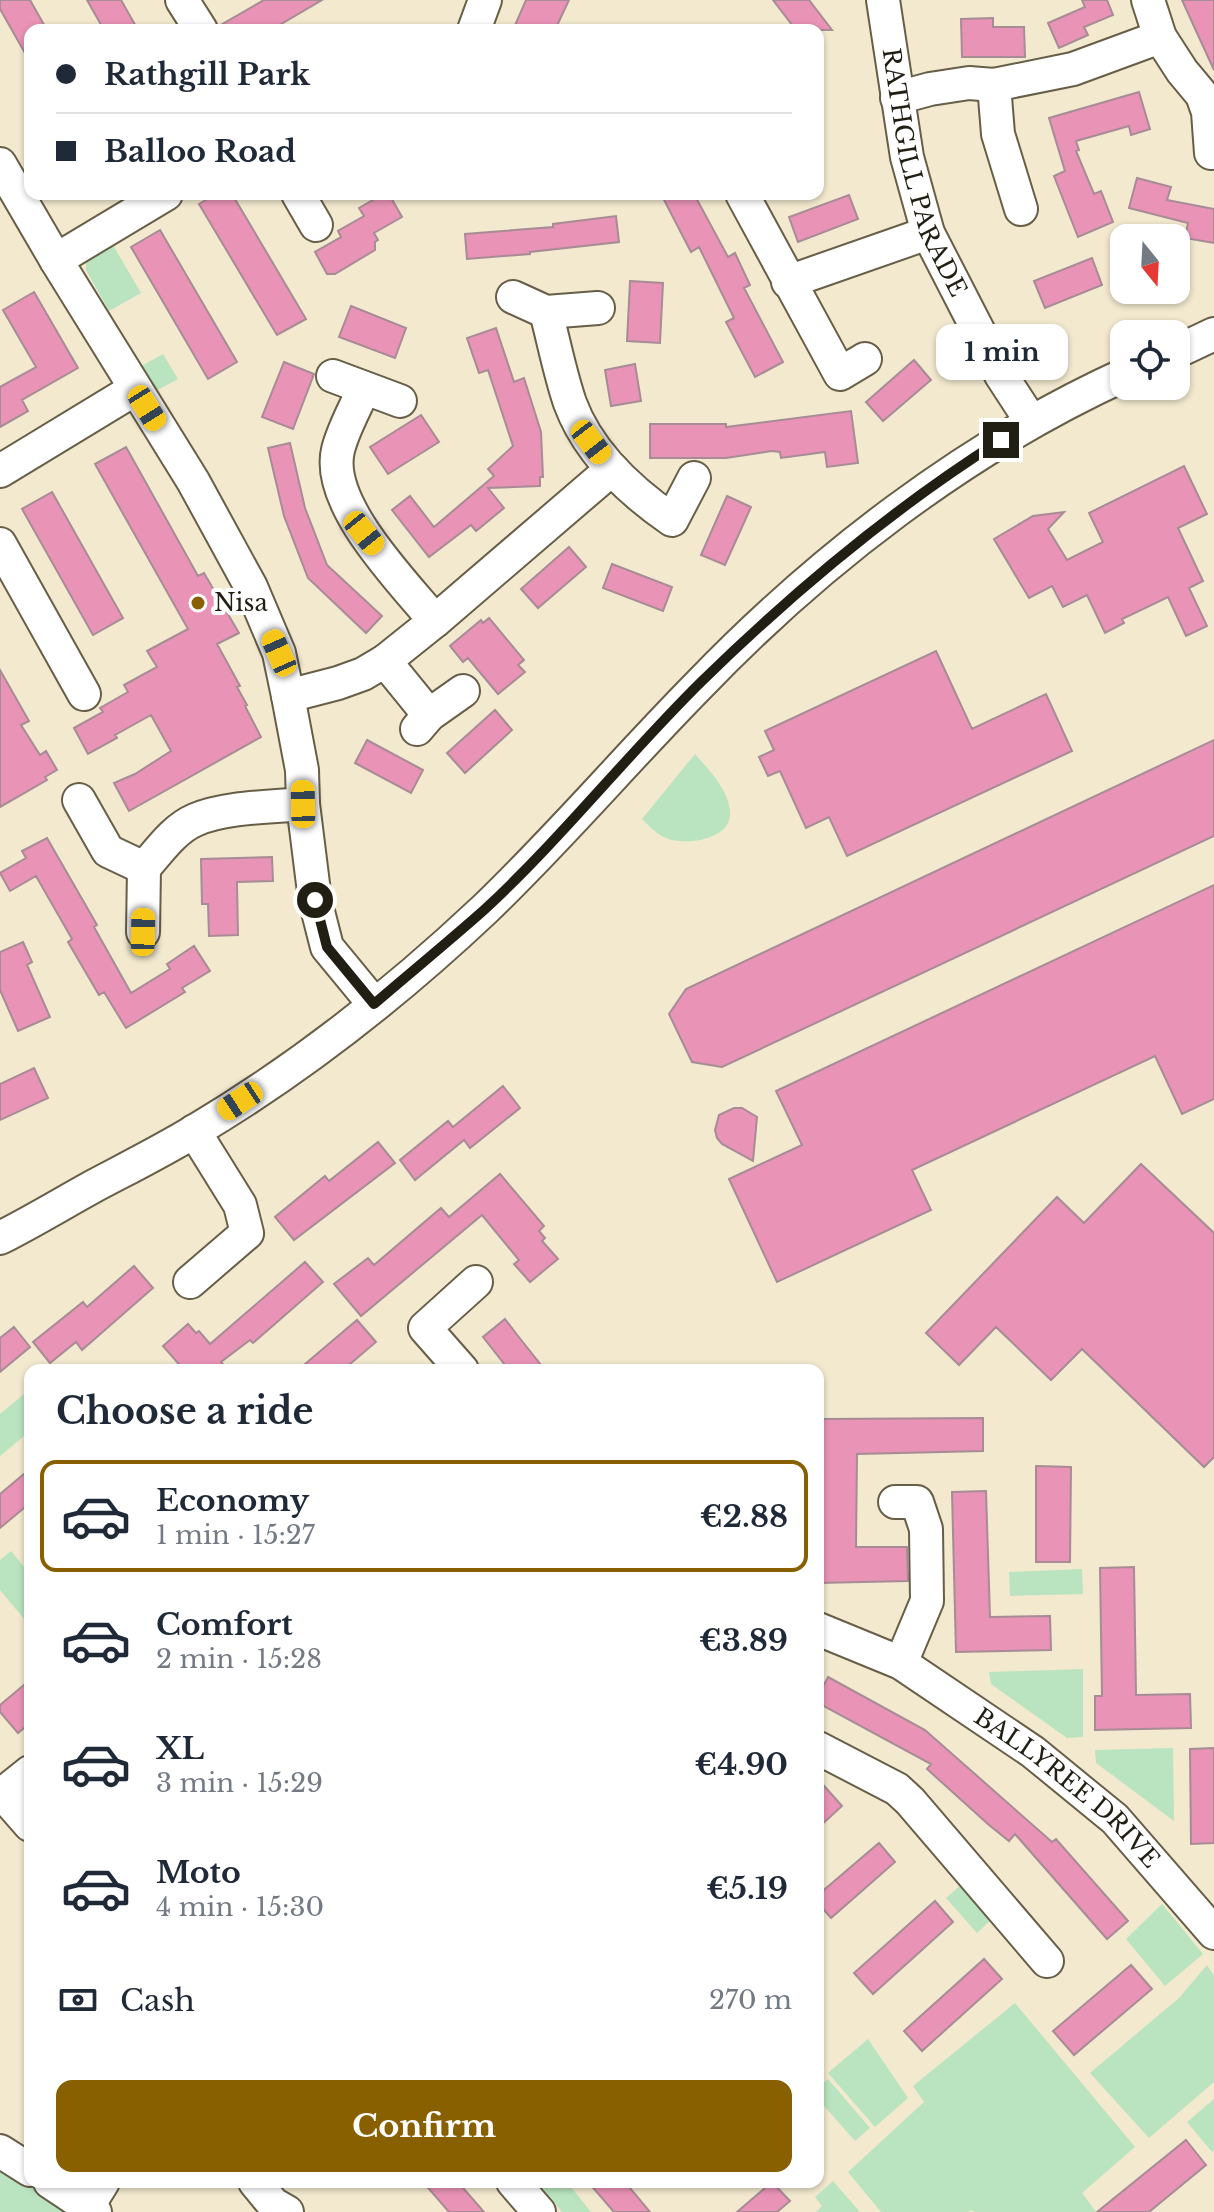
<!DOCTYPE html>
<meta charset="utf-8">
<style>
:root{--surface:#fff;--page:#f6f6f7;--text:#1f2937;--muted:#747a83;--line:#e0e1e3;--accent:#886000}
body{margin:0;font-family:"Libre Baskerville",serif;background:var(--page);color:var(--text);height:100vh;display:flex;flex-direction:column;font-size:30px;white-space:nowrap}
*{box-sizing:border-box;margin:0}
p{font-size:26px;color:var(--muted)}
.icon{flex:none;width:44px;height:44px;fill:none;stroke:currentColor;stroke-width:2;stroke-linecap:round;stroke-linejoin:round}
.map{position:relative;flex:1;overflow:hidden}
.panel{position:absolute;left:24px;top:1364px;width:800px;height:824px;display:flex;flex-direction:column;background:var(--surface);border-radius:16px;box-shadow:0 2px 6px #0004}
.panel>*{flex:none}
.banner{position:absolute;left:24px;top:24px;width:800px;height:176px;border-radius:16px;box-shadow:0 2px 6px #0004;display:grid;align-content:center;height:176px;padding:0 32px;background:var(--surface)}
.needle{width:52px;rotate:162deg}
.controls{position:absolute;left:1110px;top:224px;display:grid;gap:16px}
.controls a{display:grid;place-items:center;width:80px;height:80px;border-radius:16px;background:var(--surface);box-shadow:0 2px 6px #0004;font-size:40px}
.end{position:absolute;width:36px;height:36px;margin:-18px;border:10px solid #211e14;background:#fff;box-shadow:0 0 0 4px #fff}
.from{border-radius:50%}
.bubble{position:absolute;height:56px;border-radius:16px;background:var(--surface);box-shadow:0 2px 6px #0004;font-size:26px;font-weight:800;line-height:56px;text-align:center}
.car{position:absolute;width:24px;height:48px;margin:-24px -12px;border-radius:10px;box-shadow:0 0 6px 2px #0007;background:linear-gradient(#f5c518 24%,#345 0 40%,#f5c518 0 76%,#345 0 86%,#f5c518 0)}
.banner b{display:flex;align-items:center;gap:28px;height:76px;font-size:30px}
.banner b+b{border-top:2px solid var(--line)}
.banner i{width:20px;height:20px;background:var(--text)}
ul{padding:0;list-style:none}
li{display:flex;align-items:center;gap:24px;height:112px;margin:0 16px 12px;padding:0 16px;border:4px solid transparent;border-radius:16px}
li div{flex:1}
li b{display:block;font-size:30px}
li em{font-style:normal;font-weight:800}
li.current{border-color:var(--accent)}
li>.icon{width:72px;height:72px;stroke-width:1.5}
h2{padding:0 32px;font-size:36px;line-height:96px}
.pay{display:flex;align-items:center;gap:20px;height:88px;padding:0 32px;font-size:30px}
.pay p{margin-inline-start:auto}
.primary-button{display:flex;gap:16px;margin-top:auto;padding:16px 32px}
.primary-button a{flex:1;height:92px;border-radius:16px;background:var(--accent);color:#fff;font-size:32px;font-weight:800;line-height:92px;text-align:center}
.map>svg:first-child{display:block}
</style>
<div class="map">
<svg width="1214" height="2212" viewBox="0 0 1214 2212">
<rect width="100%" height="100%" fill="#f2e9cf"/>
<path fill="#b9e4bf" d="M110,240L141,293L109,311L86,270V260Z
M163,354L178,379L154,392L140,367Z
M695,754C709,770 729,790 730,812C732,840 685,846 666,838C656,834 649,826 642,819Z
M30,1389V1431L0,1456V1414Z
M11,1551L30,1574V1626L0,1590V1560Z
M1082,1569L1083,1594L1010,1596L1009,1572Z
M1083,1669V1737L1067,1738L991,1684L989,1672Z
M1173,1748L1174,1821L1096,1763L1095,1750Z
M963,1883L993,1918L977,1933L946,1898Z
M1162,1904L1203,1954L1165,1986L1126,1939Z
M1207,1965L1214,1976V2082L1149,2138L1090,2073L1179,1998Z
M1015,2003L1135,2147L1082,2193L1096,2212H974L972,2210L968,2212H881L848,2172L924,2102L913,2086Z
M868,2039L908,2098L875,2127L828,2073Z
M828,2079L870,2128L855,2141L818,2099V2087Z
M1214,2099V2150L1212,2152L1187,2122Z
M0,2160L79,2212H0Z
M833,2181L859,2211L858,2212H816L822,2206L815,2197Z
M538,2182H567L591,2212H562Z"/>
<path fill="#e993b6" stroke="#a78b95" stroke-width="2" d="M0,0H30L47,30H30V62L0,9Z
M87,0H121L138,30H104Z
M264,0H322L271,30H220L219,26Z
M526,0H569L555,30H513Z
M773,0H809L832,30H796Z
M1082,0H1107L1113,15L1084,27L1088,35L1059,48L1048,23L1085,7Z
M1182,0H1214V70L1197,33Z
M993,18V27H1024L1025,57H962L961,19Z
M1139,92L1150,129L1131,135L1129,126L1076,141L1079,150L1076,151L1094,194L1101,191L1113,222L1078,237L1054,176L1065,171L1049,118Z
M1137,178L1171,187L1167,200L1214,209V243L1185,238L1188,223L1129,208Z
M216,194H232L306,319L277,335L199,204Z
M383,194H389L402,217L374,233L378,240L375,242V250L335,274H327L315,252L341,237L338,231L364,216L359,208Z
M661,194H694L728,257L735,253L750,285L744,288L783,362L755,377L726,322L734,318L699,247L691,252Z
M849,195L858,219L798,242L789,217Z
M616,216L619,242L530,252V254L467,259L465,234L553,227V224Z
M160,230L237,362L208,379L131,247Z
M1092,258L1102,285L1045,308L1034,281Z
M630,281L663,283L660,343L627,341Z
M34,292L78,368L22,400L28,411L0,427V387L36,367L3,310Z
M351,306L406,328L395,358L339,337Z
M496,328L514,382L524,378L541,432L543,477H540V486L488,488L504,508L476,531L471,525L429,557L392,510L410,496L434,527L494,476L488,469L513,446L488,370L479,373L467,338Z
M914,360L931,380L883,421L866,402Z
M284,362L314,374L293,429L262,417Z
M635,364L641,401L611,406L605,370Z
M851,411L858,463L827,467L825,452L781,458L780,452L772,451L726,458H650V424H726V427Z
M421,415L439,442L388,474L370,447Z
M290,443L305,508L327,565L382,616L366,633L308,578L284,516L268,448Z
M126,447L198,576L204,573L239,633L217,644L240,686L237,687L247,705L245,706L261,737L129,811L114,783L135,774L171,751L151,715L115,735L117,738L88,754L74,728L103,712L100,708L128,692L124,685L157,667L147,651L188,629L95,464Z
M1184,466L1207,514L1178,528L1203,581L1189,588L1207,626L1186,636L1168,597L1122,619L1124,623L1105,633L1087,595L1063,607L1052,586L1029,598L994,539L1033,516L1064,512L1048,529L1067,560L1103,542L1089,513Z
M52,492L123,618L93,635L22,509Z
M727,496L751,507L725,565L701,555Z
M569,547L586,567L538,608L521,589Z
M612,564L672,587L663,611L603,588Z
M489,618L524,660L518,665L525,672L498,694L468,658L463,662L450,646L481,620L483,623Z
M936,651L972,729L1046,694L1072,751L847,856L829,817L806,828L780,771L768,776L759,757L774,750L765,731Z
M0,670L29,721L21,725L40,755L46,751L57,770L45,777L47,780L0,807Z
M495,710L512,730L465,773L447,753Z
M367,740L423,770L411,793L355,763Z
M1214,740V836L722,1067L692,1062L669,1014L686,989Z
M47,838L97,925L94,927L131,993L170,969L167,964L194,946L210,971L182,988L185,992L126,1028L104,992L99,995L68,942L72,939L36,876L10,891L0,873L26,858L22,851Z
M272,857L273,881L237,882L238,935L209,936L208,904H202L201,859Z
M1214,885V1099L1182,1114L1155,1056L912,1170L931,1210L777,1282L729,1179L802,1145L776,1091Z
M23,942L32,962L27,965L50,1017L18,1031L0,990V952Z
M34,1068L48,1098L0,1120V1084Z
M503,1086L520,1108L470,1148L464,1140L415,1180L400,1160L448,1121L453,1127Z
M734,1108H742L757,1117L753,1161L722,1144L717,1138L715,1130L719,1115Z
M378,1142L395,1163L294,1240L275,1217L325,1176L329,1181Z
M1141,1164L1214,1233V1457L1204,1467L1082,1349L1051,1380L996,1327L959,1365L926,1333L1057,1197L1084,1223Z
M500,1174L544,1226L539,1231L545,1238L542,1241L558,1259L530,1282L514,1264L519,1260L482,1215L361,1316L334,1284L368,1258L374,1265L441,1208L449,1217Z
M305,1262L323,1282L253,1343L250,1340L221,1362L228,1370H184L163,1346L188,1324L196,1333L199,1331L210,1344Z
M134,1266L153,1288L82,1350L76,1342L50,1363L33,1342L83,1302L87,1307Z
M505,1319L518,1336L545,1370H509L483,1337Z
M357,1320L376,1342L343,1370H298Z
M14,1327L30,1347L0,1372V1338Z
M983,1418V1451L857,1454L856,1547H907L908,1581L818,1583V1548H822L823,1419Z
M1036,1466L1071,1467L1070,1562H1036Z
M30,1469V1503L0,1528V1494Z
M986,1491L990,1617L1050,1616L1051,1650L956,1652L952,1492Z
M1134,1567L1136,1695L1190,1694L1191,1728L1095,1730V1696H1102L1100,1568Z
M828,1677L925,1730L1052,1842L1056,1839L1128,1921L1107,1939L1015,1834L1009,1841L989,1825L927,1769L931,1764L818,1703V1696Z
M30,1680V1723L18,1733L0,1712V1705Z
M1214,1748V1843L1191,1844L1190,1749Z
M818,1779L842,1806L818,1828Z
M879,1843L895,1862L831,1918L818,1903V1895Z
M935,1901L953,1922L873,1994L854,1973Z
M984,1959L1002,1979L922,2051L904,2031Z
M1131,1965L1152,1989L1074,2055L1053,2031Z
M1186,2140L1206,2165L1149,2212H1097Z
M423,2182H458L484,2212H449Z
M588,2182H625L650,2212H614Z
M772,2182L790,2201L777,2212H737Z"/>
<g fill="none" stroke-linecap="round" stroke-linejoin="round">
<defs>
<g id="minor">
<path d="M182,0L201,30"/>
<path id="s1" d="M883,0L907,157L928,233L1001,375L1031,421"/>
<path d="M1148,0L1160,37L1182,71L1202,95L1208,112L1211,153"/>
<path d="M474,30L485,0"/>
<path d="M994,85L998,134L1021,209"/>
<path d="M897,98L930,89L969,83L994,85L1073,69L1160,37"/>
<path d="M0,164L56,260L193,481L251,587L279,653L288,696L302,770L303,804L315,900L327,947L374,1004"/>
<path d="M298,194L316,225"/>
<path d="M742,194L840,374L865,359"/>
<path d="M56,260L166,194"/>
<path d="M788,282L928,233"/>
<path d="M513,297L546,312L598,308"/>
<path d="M546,312C554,342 560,374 570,403C588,452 630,491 672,520L694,478"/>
<path d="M1176,352L1214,334"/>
<path d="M333,376L400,401"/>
<path d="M364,388C356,407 343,429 338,450C325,504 403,582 435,621"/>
<path d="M0,471L135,389"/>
<path d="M0,544L84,694"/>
<path d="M385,661L429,715"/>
<path d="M288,696L338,683L363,674L385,661L435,621L612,469"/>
<path d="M417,729L429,715L463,691"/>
<path d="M79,800L108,851L144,868"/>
<path d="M143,932L144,868C159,851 174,829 195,820C224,807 271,807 303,804"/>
<path d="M0,1238C32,1222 63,1203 94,1186C128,1168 162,1151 195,1131C299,1069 397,992 485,909C559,838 626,759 698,686C818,561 966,447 1124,375"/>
<path d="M190,1282L247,1233L240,1205L194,1131"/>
<path d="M462,1370L425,1328L476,1282"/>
<path d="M895,1502H917L926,1529L927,1601L901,1663"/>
<path id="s2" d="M818,1629L901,1663L1033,1752L1115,1819L1214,1933"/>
<path d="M818,1748L897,1789L910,1801L1047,1961"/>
<path d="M3,1794L30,1825"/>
<path d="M0,1796L30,1772"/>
<path d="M0,2151L30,2170"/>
<path d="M50,2182L95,2212"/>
<path d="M255,2182L273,2204L287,2212"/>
<path d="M513,2182L539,2212"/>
<path d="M88,2206L103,2182"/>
</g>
</defs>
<use href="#minor" stroke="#675e48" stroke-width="36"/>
<use href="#minor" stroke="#fff" stroke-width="32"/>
</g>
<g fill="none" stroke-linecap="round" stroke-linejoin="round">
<path stroke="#211e14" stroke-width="10" d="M315,900L327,947L374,1004C410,973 448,942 484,910C561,839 626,756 701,682C793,592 892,509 1001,440"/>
</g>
<circle fill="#886000" stroke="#fff" stroke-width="3" cx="198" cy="603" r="8"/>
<g text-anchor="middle" stroke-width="8" stroke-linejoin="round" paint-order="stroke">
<g font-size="24" fill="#211e14" stroke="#fff">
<text dy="8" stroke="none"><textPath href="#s1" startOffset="178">RATHGILL PARADE</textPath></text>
<text dy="8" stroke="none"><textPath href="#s2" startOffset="298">BALLYREE DRIVE</textPath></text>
</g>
<g font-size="24" fill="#211e14" stroke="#fff" text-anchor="start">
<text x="214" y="611">Nisa</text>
</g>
</g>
</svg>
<div class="controls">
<a><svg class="needle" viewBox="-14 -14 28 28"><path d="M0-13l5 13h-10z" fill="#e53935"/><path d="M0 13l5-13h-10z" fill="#747a83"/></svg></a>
<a><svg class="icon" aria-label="locate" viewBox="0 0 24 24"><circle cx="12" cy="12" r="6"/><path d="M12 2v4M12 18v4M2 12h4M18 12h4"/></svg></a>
</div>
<i class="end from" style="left:315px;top:900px"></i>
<i class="end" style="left:1001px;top:440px"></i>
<div class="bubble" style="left:936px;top:324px;width:132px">1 min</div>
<i class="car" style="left:147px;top:408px;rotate:148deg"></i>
<i class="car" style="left:591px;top:442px;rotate:142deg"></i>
<i class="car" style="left:364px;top:533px;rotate:141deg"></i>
<i class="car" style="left:279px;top:653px;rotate:336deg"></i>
<i class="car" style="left:303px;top:804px;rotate:359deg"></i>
<i class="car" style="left:143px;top:932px;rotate:1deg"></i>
<i class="car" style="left:240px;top:1101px;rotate:237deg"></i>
<div class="banner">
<b><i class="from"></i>Rathgill Park</b>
<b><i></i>Balloo Road</b>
</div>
<section class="panel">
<h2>Choose a ride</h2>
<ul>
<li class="current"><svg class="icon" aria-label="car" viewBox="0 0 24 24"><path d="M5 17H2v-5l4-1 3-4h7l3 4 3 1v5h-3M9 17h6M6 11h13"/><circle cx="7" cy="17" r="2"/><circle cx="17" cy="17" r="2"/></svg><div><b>Economy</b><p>1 min · 15:27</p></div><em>€2.88</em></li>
<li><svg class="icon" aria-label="car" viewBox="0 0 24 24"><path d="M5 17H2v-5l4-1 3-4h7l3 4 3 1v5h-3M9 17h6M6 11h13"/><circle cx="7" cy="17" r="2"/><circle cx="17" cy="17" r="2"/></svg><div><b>Comfort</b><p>2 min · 15:28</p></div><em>€3.89</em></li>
<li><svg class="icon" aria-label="car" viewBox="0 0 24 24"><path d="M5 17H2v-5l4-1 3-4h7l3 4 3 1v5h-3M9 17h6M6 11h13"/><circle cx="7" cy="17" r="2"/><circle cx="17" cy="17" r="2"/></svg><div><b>XL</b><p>3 min · 15:29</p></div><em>€4.90</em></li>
<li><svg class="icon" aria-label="car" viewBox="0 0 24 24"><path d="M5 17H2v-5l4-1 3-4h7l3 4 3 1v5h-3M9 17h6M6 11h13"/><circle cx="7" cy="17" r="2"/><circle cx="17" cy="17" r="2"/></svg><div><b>Moto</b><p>4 min · 15:30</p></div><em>€5.19</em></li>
</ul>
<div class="pay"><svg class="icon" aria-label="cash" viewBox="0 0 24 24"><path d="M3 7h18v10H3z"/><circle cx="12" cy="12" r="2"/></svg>Cash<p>270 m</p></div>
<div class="primary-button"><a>Confirm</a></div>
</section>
</div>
